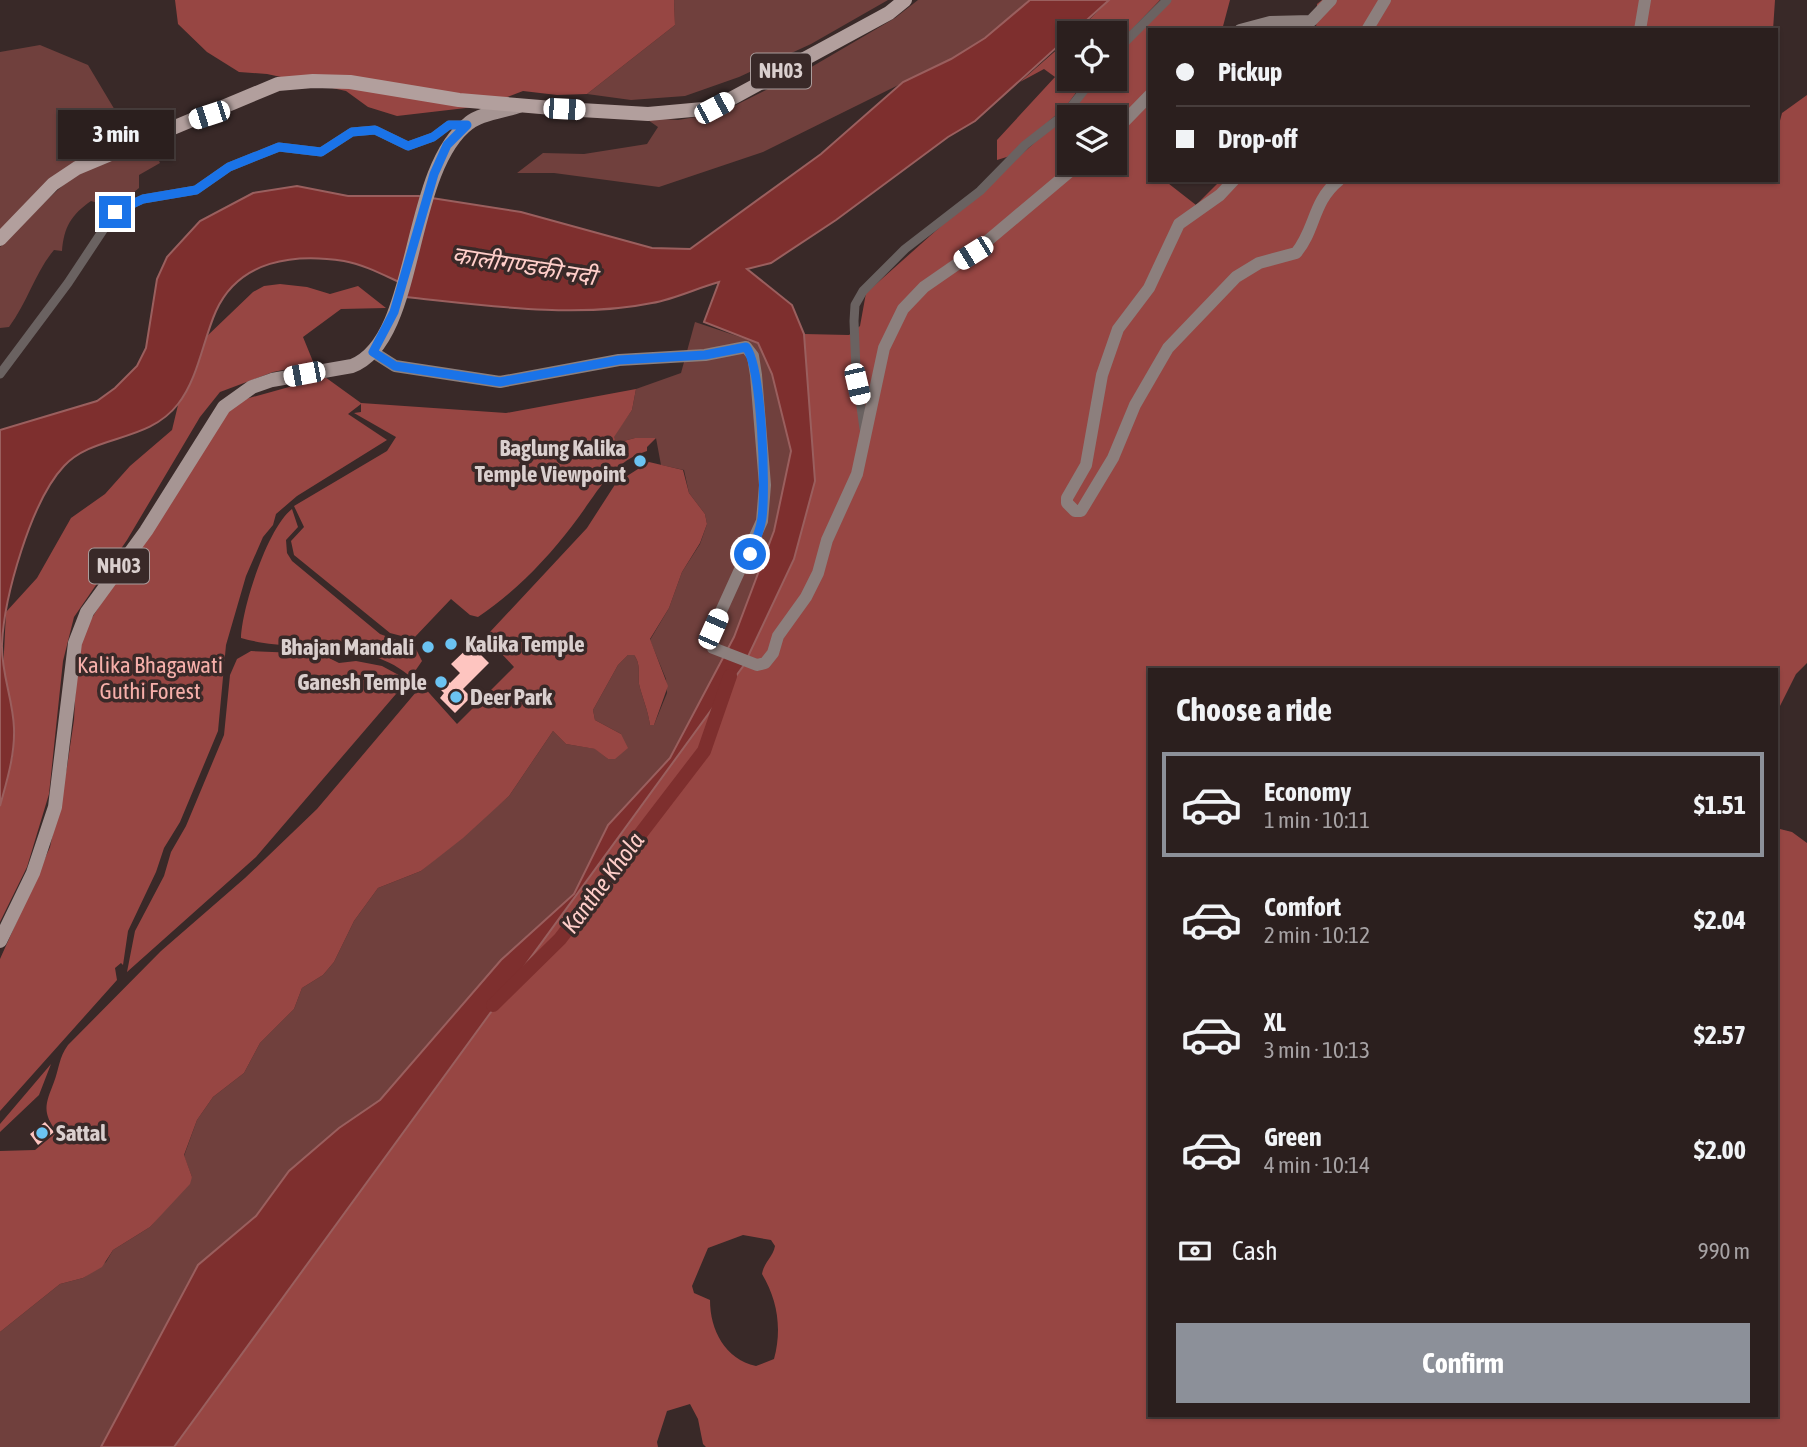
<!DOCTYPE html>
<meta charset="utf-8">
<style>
:root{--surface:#2b1f1e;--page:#372c2b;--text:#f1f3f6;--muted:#a6a2a4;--line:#473d3c;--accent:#8c9099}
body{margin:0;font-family:"Asap Condensed","Noto Sans Devanagari",sans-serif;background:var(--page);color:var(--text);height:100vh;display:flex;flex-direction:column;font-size:26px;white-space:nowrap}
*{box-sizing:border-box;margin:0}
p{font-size:23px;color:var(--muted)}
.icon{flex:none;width:38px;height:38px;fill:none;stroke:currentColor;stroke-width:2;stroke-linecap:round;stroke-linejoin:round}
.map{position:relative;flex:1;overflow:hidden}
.details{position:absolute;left:1148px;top:668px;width:630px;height:749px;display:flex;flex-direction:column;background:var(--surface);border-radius:0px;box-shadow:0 2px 5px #0004,0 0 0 2px var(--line)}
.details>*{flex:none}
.banner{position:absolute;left:1148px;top:28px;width:630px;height:154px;border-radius:0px;box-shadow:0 2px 5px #0004,0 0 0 2px var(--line);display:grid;align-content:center;height:154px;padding:0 28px;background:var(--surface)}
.tools{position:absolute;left:1057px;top:21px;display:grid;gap:14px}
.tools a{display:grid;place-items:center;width:70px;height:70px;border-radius:0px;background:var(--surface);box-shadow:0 2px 5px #0004,0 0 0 2px var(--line);font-size:35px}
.end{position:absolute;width:32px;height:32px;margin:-16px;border:9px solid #1a73e8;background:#fff;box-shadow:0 0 0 4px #fff}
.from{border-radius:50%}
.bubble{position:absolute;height:49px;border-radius:0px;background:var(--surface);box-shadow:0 2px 5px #0004,0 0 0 2px var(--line);font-size:23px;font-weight:700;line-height:49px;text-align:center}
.car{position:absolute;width:21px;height:42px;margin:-21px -10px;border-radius:9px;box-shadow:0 0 5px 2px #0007;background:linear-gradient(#fff 24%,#345 0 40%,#fff 0 76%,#345 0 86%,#fff 0)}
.banner b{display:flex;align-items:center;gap:24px;height:66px;font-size:26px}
.banner b+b{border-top:2px solid var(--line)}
.banner i{width:18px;height:18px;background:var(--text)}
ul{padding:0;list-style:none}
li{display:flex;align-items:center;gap:21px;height:105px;margin:0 14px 10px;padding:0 14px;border:4px solid transparent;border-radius:0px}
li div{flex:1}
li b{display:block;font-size:26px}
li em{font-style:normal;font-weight:700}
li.on{border-color:var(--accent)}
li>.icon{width:63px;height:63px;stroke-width:1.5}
h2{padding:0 28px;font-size:32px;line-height:84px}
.pay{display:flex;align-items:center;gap:18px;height:77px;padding:0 28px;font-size:26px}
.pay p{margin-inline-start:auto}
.cta{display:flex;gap:14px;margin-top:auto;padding:14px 28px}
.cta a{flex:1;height:80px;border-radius:0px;background:var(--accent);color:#fff;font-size:28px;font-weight:700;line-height:80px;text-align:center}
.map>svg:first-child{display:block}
</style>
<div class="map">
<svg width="1807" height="1447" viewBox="0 0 1807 1447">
<rect width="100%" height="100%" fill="#392928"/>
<path fill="#70403d" d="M674,0H888L811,44L739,77L685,96L631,100L587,94L675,25Z
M918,0H1030L985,38L951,59L763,152L659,187L554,173H517L543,153L584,154L647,144L658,127L645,118L678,120L720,113L808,69L895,18Z
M40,45L88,65L128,132L50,180L0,232V52Z
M153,148L160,163L139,175V188L115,208L91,201C71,215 64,227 62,251L54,250C36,271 28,301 9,327L0,328V247C26,223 50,193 80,172C99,159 131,152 153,148Z
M695,322L758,343L772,374L791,451L774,531L734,637L670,758L608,825L574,894L501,960L380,1100L339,1128L289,1171L256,1216L198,1265L101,1447H0V1332L60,1284L83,1278L106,1262L113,1250L150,1227L192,1177L184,1156L197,1120L213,1097L244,1073L260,1043L294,1009L302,988L323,975L334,962L354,921L378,888L421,871L509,796L553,731L566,744L596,749L608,759L621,734L595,720L593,710L618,665L628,655H634C641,664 638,674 639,684C642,697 648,710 650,725H654L667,693L666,679L650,640L669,608L682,572L700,544L707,524L705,514L689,493L684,470L661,465L656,438H635L616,443L613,437L632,410L636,389L681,373Z"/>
<path fill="#974643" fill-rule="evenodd" d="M175,0H674L675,25L587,94L557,95L523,91L483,106L397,116L368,107L346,91L267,74L239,72L207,52L178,24Z
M1109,0H1160L1115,47V33H1076Z
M1170,0H1230L1222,30H1150V180H1164L1196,205L1221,180H1776V136L1782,113L1807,95V663L1796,674L1776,714V670H1150V1416H1776V828L1792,832L1807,843V1447H706L703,1444L698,1419L690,1404L667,1411L657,1442L658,1447H174L744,665L815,482L804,334L849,335L860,326L866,293L1078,104L1097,79H1115V55ZM1069,117H1115V163H1069ZM743,1235L771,1240L775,1246C773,1257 764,1262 762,1274C778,1301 782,1329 774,1359L756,1366C725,1359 710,1330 710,1300L694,1293L692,1286L708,1248Z
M1322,0H1775L1773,30H1316L1317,4Z
M1069,39V79H1086L1067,105L1010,156L997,160V140L1055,77L1044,69L1020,82Z
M280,284L307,287L330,294L358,286L386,308L341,309L303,337L314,364L273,372L220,392L200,417L127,540L74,617L63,661L49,794L27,867L0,922V806L13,755L14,728L3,672L6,612L37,578L71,518L105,494L130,466L172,430L178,405L188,388L205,338L253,292L264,286Z
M325,377L361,403L506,413L636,389L632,410L614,437L616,443L635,438H656L647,447V451C610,462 595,497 572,526C546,560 514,593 478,617L470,615L451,599L413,639L390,633L294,555L291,541L304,527L294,506L387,451L396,437L354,413L361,412V404L348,414L387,440L297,496L276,514L273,525L263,537L246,576L226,645L218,731L180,822L164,848L156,872L128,931L123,965L121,963L115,968L117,980L0,1111V959L50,847L67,767L74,720L77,660L86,627L221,417L242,400Z
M649,462L683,470L689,493L705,514L707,524L700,543L682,572L669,608L650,639L668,686L654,725H650C648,710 642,697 639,684C638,674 641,664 634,655H628L618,665L593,710L595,720L621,734L628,748L615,759H608L595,749L566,744L553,731L509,796L463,838L421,871L378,888L354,921L334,962L323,975L302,988L294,1009L260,1043L244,1073L213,1097L197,1120L184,1155L192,1177L190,1184L150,1227L113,1250L102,1267L83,1278L60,1284L0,1332V1151L35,1150L57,1132C41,1112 46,1103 54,1082C59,1069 59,1057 68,1045L161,951L245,878L317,809L422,685L457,724L514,667L487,638L489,633L587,528L616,483Z
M292,509L298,527L286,540L287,553L292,561L380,634L415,647L422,661L411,677C366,637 295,654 241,638C242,607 268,527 292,509Z
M251,651L321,654L339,663L356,661L382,666L408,680L256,857L127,972L135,931L164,876L171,852L186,826L224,735L230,675L237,659Z
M51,1064L39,1095L0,1132V1124Z"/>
<path fill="#7e2f2e" stroke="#9a5f5e" stroke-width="2" d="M1030,0H1109L975,121L948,137L836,220L771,263L747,269L792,305L804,334L815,481L794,559L744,665L174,1447H101L198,1265L256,1216L289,1171L339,1128L380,1100L501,960L574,894L608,825L670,758L734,637L774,531L791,451L772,374L758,343L704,322L719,282C697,288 675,299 652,303C576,319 482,305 405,297L408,286C387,277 366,265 344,261C294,253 239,260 216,311C203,340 198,379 178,404C148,443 94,434 64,466C31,501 4,597 2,644C1,673 13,699 14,728C15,755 7,780 0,806V430L97,401L115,388L137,366L146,348L157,279L167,257L200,221L253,193L297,186L348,196H419L521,212L652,248L690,249L821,154L903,82L951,59L985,38Z"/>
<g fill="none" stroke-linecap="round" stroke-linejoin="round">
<path stroke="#7e2f2e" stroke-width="14" d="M493,1005L560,939L704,751L730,676"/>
</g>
<path fill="#fec5c0" d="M471,645L489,663L463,689L471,697L455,713L440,698L444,693L434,683L442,675L450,683L460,673L451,664Z
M45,1122L54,1132L38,1145L30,1134Z"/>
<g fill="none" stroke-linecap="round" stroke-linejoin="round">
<path stroke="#6a6261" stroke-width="9" d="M1115,52L1167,0
M0,374L68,283L115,212L143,199L196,190L229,167L279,147L321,152L352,132L375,130L408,146L433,137L449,125H466
M864,429L856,370L854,321L855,305L863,291L905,249L980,191L1025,145L1066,113L1093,79"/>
<path stroke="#8c7f7d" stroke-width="12" d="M1240,30L1270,22L1311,21L1331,0
M1367,30L1385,0
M1640,30L1645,0
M1115,131L1150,95
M1234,180L1220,195L1179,224L1149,288L1118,329L1102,375L1086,465L1067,498V503L1075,511H1081L1113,458L1135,405L1168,348L1236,277L1259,263L1296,253C1316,229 1312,202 1339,180
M373,352L395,366L500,382L619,360L705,355L746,347L753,356L756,375L765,485L762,521L713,629V648L757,665L765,663L773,653L778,636L806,597L818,573L827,540L857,474L884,348L903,309L924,287L973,253L1080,163"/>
<path stroke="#a69593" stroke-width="14" d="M0,941L33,873L55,807L75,643L87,612L146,531L224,407L252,387L272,380L352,366C420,340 405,171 469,123C481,113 505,111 519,106"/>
<path stroke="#b29f9d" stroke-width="14" d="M0,239L53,184L77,168L278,84L313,81L350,82L459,100L564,109L648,114L714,108L889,13L905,0"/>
</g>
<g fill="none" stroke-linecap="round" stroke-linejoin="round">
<path stroke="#1a73e8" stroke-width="9" d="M115,212L143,199L196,190L229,167L279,147L321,152L352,132L375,130L408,146L433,137L449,125H467L447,145L434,174L394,312L373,352L395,366L500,382L619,360L705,355L746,347C762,368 766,488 762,518C760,531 755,543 750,554"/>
</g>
<g fill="#6bc3f2" stroke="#392928" stroke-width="2.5">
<circle cx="640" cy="461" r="7"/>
<circle cx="451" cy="644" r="7"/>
<circle cx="428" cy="647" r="7"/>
<circle cx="441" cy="682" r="7"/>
<circle cx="456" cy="697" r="7"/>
<circle cx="42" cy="1133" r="7"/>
</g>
<g text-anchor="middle" stroke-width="7" stroke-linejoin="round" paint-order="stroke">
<g fill="#392928" stroke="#aa9d9c" stroke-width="2">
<rect x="751" y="53.5" width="60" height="35" rx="5"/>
<rect x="89" y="548.5" width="60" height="35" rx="5"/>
</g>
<g font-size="21" font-weight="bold" fill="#dacfce">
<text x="781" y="78">NH03</text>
<text x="119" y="573">NH03</text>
</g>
<g font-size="23" font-weight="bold" fill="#dacfce" stroke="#392928" text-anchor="end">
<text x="626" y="456">Baglung Kalika<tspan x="626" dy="26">Temple Viewpoint</tspan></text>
<text x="465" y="652" text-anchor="start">Kalika Temple</text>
<text x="414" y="655">Bhajan Mandali</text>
<text x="427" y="690">Ganesh Temple</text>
<text x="470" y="705" text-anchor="start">Deer Park</text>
<text x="56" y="1141" text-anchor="start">Sattal</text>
</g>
<g font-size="23" fill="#f6afaa" stroke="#392928">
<text x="150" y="673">Kalika Bhagawati<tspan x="150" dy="26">Guthi Forest</tspan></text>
</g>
<g font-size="24" font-style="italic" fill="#ffcec9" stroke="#392928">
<text transform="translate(524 266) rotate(9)" y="8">कालीगण्डकी नदी</text>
<text transform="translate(603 883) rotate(-53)" y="8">Kanthe Khola</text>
</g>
</g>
</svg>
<div class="tools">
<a><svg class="icon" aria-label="locate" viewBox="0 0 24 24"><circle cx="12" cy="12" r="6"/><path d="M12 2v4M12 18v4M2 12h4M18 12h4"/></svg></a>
<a><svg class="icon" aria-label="layers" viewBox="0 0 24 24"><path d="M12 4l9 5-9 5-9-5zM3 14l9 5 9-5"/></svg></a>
</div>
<i class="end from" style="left:750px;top:554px"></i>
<i class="end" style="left:115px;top:212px"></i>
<div class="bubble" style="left:58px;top:110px;width:116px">3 min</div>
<i class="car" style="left:714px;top:108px;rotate:62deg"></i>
<i class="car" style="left:564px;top:109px;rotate:93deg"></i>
<i class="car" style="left:209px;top:115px;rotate:252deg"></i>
<i class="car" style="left:973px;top:253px;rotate:238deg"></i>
<i class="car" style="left:304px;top:374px;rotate:259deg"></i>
<i class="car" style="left:857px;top:384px;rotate:167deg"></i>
<i class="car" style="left:713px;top:629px;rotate:24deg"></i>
<div class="banner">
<b><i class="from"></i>Pickup</b>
<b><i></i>Drop-off</b>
</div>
<section class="details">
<h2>Choose a ride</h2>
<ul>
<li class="on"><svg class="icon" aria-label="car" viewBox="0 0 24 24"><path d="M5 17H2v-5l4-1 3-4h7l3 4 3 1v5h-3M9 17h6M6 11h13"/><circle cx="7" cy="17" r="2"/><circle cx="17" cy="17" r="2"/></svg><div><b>Economy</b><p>1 min · 10:11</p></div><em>$1.51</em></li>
<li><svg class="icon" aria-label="car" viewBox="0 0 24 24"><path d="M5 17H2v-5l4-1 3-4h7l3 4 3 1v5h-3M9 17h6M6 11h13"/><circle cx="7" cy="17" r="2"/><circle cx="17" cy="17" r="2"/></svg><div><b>Comfort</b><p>2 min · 10:12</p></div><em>$2.04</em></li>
<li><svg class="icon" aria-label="car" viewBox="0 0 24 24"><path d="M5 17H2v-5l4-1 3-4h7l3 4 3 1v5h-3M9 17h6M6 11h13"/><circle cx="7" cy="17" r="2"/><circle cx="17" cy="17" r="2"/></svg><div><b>XL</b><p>3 min · 10:13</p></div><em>$2.57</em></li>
<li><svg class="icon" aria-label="car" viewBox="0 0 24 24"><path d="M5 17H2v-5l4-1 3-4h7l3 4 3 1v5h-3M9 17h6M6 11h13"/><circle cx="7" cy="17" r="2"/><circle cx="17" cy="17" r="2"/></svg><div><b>Green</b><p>4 min · 10:14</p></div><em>$2.00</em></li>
</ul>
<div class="pay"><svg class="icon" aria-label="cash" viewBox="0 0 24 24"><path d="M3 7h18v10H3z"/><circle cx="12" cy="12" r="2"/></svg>Cash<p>990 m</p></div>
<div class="cta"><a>Confirm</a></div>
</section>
</div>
